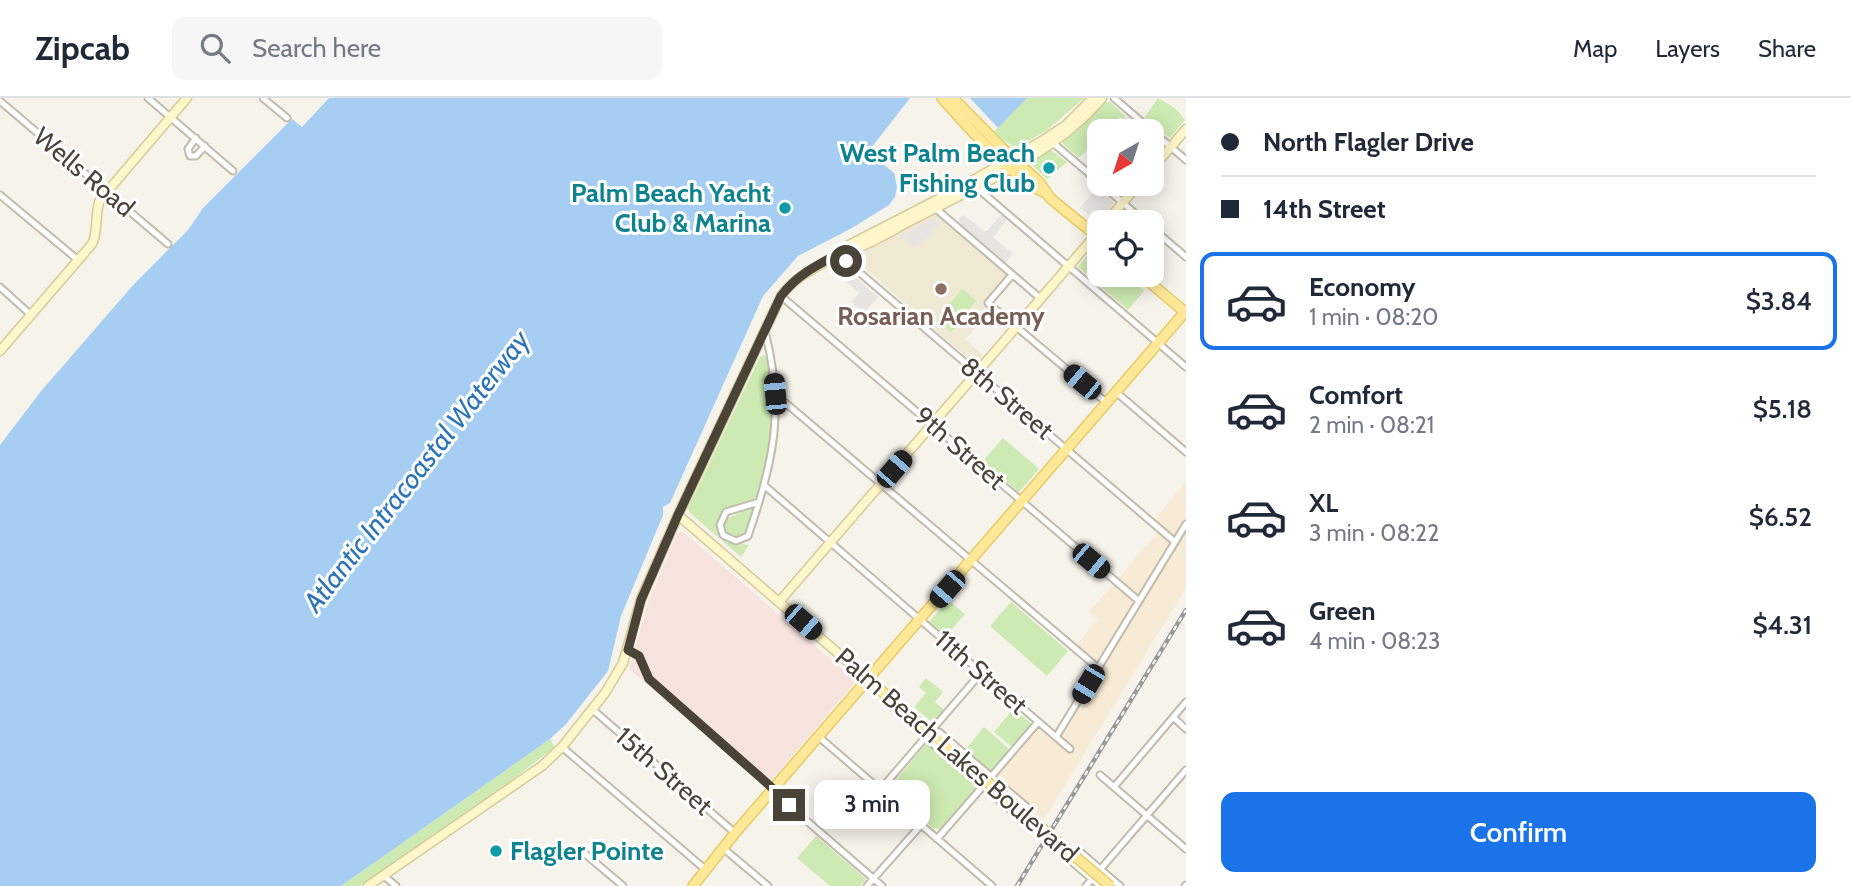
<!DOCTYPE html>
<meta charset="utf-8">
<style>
:root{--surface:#fff;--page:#f6f6f7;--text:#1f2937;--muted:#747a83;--line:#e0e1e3;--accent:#1a73e8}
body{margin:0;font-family:Cabin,sans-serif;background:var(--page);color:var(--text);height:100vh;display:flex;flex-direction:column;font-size:26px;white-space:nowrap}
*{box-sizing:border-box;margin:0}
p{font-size:23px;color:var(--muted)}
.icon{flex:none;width:38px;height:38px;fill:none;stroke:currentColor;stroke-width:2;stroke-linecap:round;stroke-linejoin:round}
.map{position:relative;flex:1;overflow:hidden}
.sheet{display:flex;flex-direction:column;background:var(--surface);width:665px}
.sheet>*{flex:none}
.banner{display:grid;align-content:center;height:154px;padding:0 35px;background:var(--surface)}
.needle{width:46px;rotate:219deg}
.tools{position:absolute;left:1087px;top:21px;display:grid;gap:14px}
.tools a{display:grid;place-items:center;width:77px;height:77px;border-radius:14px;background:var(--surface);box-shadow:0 4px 18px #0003;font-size:35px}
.end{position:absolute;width:32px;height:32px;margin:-16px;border:9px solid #4a4438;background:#fff;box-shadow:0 0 0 4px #fff}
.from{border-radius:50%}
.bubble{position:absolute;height:49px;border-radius:14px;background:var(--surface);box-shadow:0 4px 18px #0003;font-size:23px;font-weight:600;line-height:49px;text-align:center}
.car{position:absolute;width:21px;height:42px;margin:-21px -10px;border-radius:9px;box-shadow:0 0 5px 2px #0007;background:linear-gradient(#222 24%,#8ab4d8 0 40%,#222 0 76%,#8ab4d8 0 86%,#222 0)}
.banner b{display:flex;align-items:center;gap:24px;height:66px;font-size:26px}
.banner b+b{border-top:2px solid var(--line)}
.banner i{width:18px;height:18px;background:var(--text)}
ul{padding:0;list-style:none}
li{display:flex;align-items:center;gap:21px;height:98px;margin:0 14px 10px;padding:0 21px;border:4px solid transparent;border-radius:14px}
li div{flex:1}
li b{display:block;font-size:26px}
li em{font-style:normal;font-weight:600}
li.on{border-color:var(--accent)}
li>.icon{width:63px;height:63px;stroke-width:1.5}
.cta{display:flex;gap:14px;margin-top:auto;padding:14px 35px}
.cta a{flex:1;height:80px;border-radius:14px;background:var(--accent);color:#fff;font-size:28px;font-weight:600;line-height:80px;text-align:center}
header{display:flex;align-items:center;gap:42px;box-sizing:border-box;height:98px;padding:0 35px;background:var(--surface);border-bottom:2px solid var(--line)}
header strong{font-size:33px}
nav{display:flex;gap:38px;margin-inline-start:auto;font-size:24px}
.search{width:490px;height:63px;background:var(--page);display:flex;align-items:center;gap:18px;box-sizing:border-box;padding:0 24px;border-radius:14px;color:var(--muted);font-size:26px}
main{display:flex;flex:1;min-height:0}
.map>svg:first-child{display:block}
</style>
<header>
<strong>Zipcab</strong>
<div class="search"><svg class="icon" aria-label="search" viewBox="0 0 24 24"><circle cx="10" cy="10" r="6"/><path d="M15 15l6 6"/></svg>Search here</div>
<nav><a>Map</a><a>Layers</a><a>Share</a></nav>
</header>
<main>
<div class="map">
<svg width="1186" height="788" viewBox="0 0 1186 788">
<rect width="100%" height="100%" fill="#f5f3ea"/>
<path fill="#f7ebd5" d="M1186,384V490L1044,721L994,679L1042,623L1056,634L1097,565L1076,547L1098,521L1089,514L1162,430L1154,422Z"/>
<path fill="#efe9d4" d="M936,116L1008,177L983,205L991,213L965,241L984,258L976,267L853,160L855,156Z"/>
<path fill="#f6e3de" d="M680,434H683L856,583L766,689L629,571L648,505L677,436Z"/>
<path fill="#cdeab2" d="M1027,0H1084L1047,32L1016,50L1003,42L994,34Z
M1158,0L1175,10L1185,22L1170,40L1145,19Z
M1106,4H1110L1126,19L1123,21L1120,19L1106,33H1099L1095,44L1079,60L1063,46V43Z
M1051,52L1067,64L1047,81L1032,67L1035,62Z
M1095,148L1099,152V177H1128L1144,193L1128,212L1078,169Z
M962,191L976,203L951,234L937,222Z
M764,257L768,260C771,292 778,376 755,400C744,411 730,406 718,421L719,437L727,444L749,447L741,459L690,415L688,410L760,259Z
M1003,340L1039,371L1019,394L983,363Z
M752,410L754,411L744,437L737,441L724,434L723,428L726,421Z
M948,502L965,516L946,538L929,524Z
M1011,504L1068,553L1047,578L990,528Z
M926,580L943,594L935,604L944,612L933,625L914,609L926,595L919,589Z
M1013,611L1032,626L1012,649L994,634Z
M984,629L1010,652L991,674L965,652Z
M550,641L555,649L495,695L360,788H341Z
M927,645L978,689L941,731L933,730L904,706L910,699L893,685Z
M816,738L866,781L860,788H830L797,760Z"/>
<path fill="#e7e5e1" d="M1097,90L1114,105L1103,118L1094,111L1089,117L1080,110Z
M963,117L986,134L1001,117L1007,122L993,139L1013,156L1004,166L956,126Z
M934,120L940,127L932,132L934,136L914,149L901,137Z
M838,164L878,199L864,215L851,204L859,195L830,169Z"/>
<path fill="#a6cef3" d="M329,0H910L868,54L894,75L897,89L895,99L889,107L852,130L798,158L763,198L670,405L663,409V417L621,518L608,573L566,626L550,641L341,788H0V347L42,292L135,185L188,132L203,110L292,21L302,29Z
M970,0H1027L998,30Z"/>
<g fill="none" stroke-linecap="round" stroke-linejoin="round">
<defs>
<path id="street" d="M148,0L233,73
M263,0L287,20
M1114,0L1186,62
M0,3L168,146
M196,40L188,51L190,58H196L205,48
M1053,45L1099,84
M1101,86L1145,124
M976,89L1186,269
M0,97L78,162
M935,110L1041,201
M1152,130L1186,159
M840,155L846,163L1175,444
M1012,177L988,205L1107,305
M0,189L31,217
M781,198L1139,503
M1116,294L1186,354
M775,296L1098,570
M765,388L1070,651
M759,404L726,414L720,427L723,437L736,443L748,438C774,363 785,312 765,233
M628,552L639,558L649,581L769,687L778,698L882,788
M592,611L735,735
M1173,619L1186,631
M930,633L939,634L1028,710L1020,720L929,643Z
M819,639L992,788
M1056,639L1186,426
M562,649L706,772
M1100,677L1186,751
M990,680L1038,624
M1114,689L1186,604
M880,692L981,575
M937,741L984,687
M723,750L768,788
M584,755L623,788
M383,777L396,788
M867,788L921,727
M1086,788L1186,672
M1100,788L1071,763L1079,753L1120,788
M1185,788L1186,787"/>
<path id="secondary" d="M1152,71L1186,31
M1106,124L1139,86
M840,155C867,150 893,131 918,119C978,88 1059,53 1102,0
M0,253L92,146C99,132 94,117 100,102L187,0
M678,417L869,582
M779,504L1099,133
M368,788L542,668L562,649L605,595L623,565L641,501L678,417L781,198C803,169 825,170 847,148L954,93L1040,44L1066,27L1093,0"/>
<path id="primary" d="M942,0C964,25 1017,85 1046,95
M953,0L1002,50L1040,85L1050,100L1099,140
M1141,177L1186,215
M869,582L956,657
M693,788L735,735L1185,214"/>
</defs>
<use href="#street" stroke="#c1bbac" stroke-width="9"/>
<use href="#secondary" stroke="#d6ca99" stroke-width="11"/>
<use href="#primary" stroke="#e7ca66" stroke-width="12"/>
<use href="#street" stroke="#fff" stroke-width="5"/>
<use href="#secondary" stroke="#fff6ca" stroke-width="8"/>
<use href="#primary" stroke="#ffe999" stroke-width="9"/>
<defs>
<path id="rail" d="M1017,788L1186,512"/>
</defs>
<use href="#rail" stroke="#999" stroke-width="4.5"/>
<use href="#rail" stroke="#fff" stroke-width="2" stroke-dasharray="5" stroke-linecap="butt"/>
<defs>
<path id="primary-bridge" d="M956,657L1110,788"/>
</defs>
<use href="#primary-bridge" stroke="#e7ca66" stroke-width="12" stroke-linecap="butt"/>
<use href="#primary-bridge" stroke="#ffe999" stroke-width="9"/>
</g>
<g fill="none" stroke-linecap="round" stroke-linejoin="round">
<path stroke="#4a4438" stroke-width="9" d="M789,707L769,687L649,581L639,558L628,552L641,502L678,417L781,198C797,177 817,167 840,155L846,163"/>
</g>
<g fill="#0f9aa8" stroke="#fff" stroke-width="2.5">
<circle cx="1049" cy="70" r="7"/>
<circle cx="785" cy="110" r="7"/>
<circle cx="496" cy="753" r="7"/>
</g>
<circle fill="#8d6e63" stroke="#fff" stroke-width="2.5" cx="941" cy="191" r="7"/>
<g text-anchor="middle" stroke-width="6" stroke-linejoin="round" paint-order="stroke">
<g font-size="26" font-weight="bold" fill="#0d838f" stroke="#fff" text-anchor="end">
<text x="1035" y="64">West Palm Beach<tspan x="1035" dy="30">Fishing Club</tspan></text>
<text x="771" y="104">Palm Beach Yacht<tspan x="771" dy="30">Club &amp; Marina</tspan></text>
<text x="510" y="762" text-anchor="start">Flagler Pointe</text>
</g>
<g font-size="26" fill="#4a4438" stroke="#fff">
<text transform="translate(84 74) rotate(40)" y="9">Wells Road</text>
<text transform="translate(1007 300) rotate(40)" y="9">8th Street</text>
<text transform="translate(960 350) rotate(41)" y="9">9th Street</text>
<text transform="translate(981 574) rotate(41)" y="9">11th Street</text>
<text transform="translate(957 657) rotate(41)" y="9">Palm Beach Lakes Boulevard</text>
<text transform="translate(664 673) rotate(41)" y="9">15th Street</text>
</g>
<g font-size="26" font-weight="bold" fill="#785e54" stroke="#fff">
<text x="941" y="227">Rosarian Academy</text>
</g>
<g font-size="28" font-style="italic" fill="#2c74ba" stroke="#fff">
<text transform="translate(416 373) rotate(-52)" y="10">Atlantic Intracoastal Waterway</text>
</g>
</g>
</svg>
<div class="tools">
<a><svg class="needle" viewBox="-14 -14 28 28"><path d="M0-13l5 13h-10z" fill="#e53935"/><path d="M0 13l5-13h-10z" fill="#747a83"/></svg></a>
<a><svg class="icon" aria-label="locate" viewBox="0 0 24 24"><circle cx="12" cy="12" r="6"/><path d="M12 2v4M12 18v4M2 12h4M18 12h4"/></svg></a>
</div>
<i class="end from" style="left:846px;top:163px"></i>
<i class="end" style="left:789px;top:707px"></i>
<div class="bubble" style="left:814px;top:682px;width:116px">3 min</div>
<i class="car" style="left:1082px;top:284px;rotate:310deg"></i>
<i class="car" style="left:775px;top:296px;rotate:355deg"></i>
<i class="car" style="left:894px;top:371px;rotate:41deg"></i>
<i class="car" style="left:1091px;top:463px;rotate:130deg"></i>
<i class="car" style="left:947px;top:491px;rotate:221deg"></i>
<i class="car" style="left:803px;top:524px;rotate:131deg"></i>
<i class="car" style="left:1088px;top:586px;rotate:211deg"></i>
</div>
<section class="sheet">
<div class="banner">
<b><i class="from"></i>North Flagler Drive</b>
<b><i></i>14th Street</b>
</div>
<ul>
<li class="on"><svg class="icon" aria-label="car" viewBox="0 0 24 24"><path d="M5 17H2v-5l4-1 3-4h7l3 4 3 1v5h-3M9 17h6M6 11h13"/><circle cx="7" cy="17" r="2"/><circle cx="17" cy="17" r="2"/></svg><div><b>Economy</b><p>1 min · 08:20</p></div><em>$3.84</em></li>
<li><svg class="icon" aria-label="car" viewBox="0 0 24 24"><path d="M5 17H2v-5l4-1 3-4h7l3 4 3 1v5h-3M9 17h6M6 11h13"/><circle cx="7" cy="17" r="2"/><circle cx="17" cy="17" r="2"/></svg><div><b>Comfort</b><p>2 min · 08:21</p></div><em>$5.18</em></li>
<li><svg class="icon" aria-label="car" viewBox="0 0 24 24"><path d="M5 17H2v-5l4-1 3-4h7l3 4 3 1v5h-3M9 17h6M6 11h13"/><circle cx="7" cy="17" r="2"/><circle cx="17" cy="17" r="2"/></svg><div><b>XL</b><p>3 min · 08:22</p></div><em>$6.52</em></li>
<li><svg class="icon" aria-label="car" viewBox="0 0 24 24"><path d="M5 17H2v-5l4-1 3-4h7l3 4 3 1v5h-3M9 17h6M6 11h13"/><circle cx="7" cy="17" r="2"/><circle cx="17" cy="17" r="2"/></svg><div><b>Green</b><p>4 min · 08:23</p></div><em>$4.31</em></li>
</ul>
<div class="cta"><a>Confirm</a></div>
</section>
</main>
